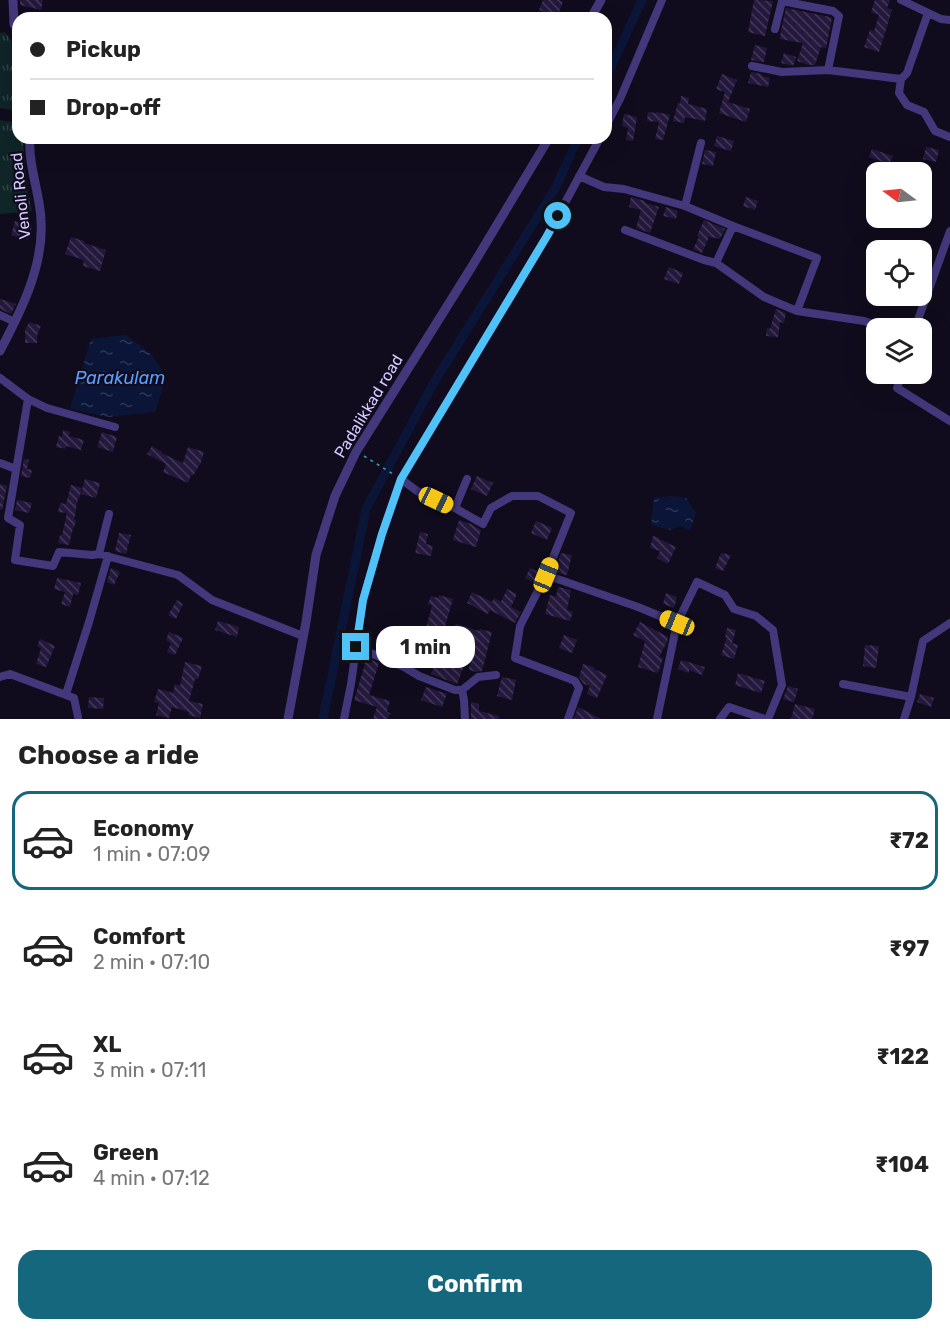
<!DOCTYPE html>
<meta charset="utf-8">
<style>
:root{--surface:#fff;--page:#f2f2f2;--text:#222;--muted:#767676;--line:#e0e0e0;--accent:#15677d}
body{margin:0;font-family:Rubik,sans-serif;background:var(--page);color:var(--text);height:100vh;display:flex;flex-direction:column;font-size:22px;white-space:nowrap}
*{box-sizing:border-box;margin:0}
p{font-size:20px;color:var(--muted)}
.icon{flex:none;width:33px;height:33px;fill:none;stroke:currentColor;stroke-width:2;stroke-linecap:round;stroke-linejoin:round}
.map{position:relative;height:719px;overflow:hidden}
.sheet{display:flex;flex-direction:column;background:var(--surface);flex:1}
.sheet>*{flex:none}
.banner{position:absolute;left:12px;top:12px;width:600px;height:132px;border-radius:18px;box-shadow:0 6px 24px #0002;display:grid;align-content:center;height:132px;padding:0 18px;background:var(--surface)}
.needle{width:39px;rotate:285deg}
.buttons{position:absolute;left:866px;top:162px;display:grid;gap:12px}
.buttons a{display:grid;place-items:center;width:66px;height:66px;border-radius:12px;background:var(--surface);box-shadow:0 6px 24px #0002;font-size:30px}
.end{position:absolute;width:27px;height:27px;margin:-14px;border:8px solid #4fc3f7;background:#111;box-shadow:0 0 0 3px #111}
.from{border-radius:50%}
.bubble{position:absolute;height:42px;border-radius:18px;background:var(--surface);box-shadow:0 6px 24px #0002;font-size:20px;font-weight:700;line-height:42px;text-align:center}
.car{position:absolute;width:18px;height:36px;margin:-18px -9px;border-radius:8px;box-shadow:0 0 4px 2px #0007;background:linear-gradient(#f5c518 24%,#345 0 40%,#f5c518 0 76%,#345 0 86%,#f5c518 0)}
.banner b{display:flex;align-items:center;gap:21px;height:57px;font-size:22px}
.banner b+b{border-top:2px solid var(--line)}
.banner i{width:15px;height:15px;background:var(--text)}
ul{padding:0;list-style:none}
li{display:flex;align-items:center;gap:18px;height:99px;margin:0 12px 9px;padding:0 6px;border:3px solid transparent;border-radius:18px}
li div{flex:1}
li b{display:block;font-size:22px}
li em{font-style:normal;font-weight:700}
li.selected{border-color:var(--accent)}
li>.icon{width:54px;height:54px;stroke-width:1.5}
h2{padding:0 18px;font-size:27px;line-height:72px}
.action{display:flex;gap:12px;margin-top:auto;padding:12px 18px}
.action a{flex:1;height:69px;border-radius:18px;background:var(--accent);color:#fff;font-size:24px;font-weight:700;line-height:69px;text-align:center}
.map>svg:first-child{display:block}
</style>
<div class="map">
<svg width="950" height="719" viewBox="0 0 950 719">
<defs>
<pattern id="grass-tufts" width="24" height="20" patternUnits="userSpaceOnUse" patternTransform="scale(1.5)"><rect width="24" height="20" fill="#0f2527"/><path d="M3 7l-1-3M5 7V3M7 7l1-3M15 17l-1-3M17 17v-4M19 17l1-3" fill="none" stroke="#314347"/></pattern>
<pattern id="water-ripples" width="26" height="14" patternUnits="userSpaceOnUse" patternTransform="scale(1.5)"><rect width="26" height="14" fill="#0a1538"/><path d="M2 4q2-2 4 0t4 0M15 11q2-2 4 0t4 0" fill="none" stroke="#2d3656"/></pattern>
<pattern id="building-back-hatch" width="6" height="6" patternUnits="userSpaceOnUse" patternTransform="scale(1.5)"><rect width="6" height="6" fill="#24193d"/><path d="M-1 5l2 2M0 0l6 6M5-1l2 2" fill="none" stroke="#43395a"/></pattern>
</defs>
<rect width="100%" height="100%" fill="#110c1d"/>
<path fill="url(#grass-tufts)" d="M5,32L18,51V111L0,108V33Z
M0,120L18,123V138H23L26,185L32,211L0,214Z"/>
<path fill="url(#water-ripples)" d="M126,335L152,355L166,377L155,412L109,417L70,409L91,339Z
M672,496L686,498L696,513L690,531L680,526L671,530L651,525L654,498Z"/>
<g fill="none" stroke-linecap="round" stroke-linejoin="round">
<path stroke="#0a1538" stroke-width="9" d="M606,78L642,0
M323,719L366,509L433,384L556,187L578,138"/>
</g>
<path fill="url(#building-back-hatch)" d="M20,0H43L41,10L20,5Z
M543,0H559L563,2L557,17L539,10Z
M754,0L773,1L765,36L748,32Z
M875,0H890L887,8L892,10L879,52L864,47L870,30L874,31L879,15L871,12Z
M786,8L830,17L832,18L826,48L821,47L815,65H809L797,61L803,43L780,39L781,31Z
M755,45L767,48L764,62L751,60Z
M784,53L796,57L793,66L781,63Z
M751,72L762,74V76L770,78L768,87L748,83Z
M722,74L737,80L728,102L750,109L746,122L719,113L725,92L716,89Z
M681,96L689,98L688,104L707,109L705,121L685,117L684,123L673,121L678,103L680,104Z
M648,112L656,113L657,112L670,115L663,140L655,139L659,122L647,121Z
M624,114L637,117L633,141L626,140L628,128L622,126Z
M717,136L734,141L731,151L714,146Z
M926,147L939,150L936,162L923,159Z
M872,149L893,156L889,164L869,157Z
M705,150L716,152L713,166L702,164Z
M631,197L645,201V203L659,207L650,233L636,228L641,210L629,207Z
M746,197L758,201L755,210L743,206Z
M666,207L678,211L676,219L663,216Z
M704,220L725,229L720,239L709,237L702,253L693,249L699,237L697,236Z
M15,221L32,226L28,240L11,235Z
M71,237L84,241V243L106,250L100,271L83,266L84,260L65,254Z
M669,267L683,273L679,284L664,279Z
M0,299L16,304L11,314L0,309Z
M776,309L786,313L784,323L780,322L778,337L766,336L767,328L770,329Z
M29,322L41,326L37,335V343H25V331Z
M63,430L70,432L69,436L84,440L81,450L66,446V449L56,447L59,436L62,437Z
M102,432L117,437L113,452L97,447Z
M152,446L162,452L161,453L183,463L188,447L204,452L200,465H199L193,476L191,475L188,483L163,472L166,464L147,454Z
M24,459L29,460L27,469L32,470L30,478L21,476Z
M477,476L493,483L487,496L471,489Z
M85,479L100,483L96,498L81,494Z
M0,484L7,486L2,510H0Z
M71,485L82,488L79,499L78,498L74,520H76L74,528H73L69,545L58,543L60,535H62L67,513L58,512L60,503L66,504Z
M17,500L32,503L29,513L15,510Z
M459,520L471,524L481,530L476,547L453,540Z
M536,521L552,528L547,540L531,533Z
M420,532L428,534L426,544L433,546L431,556L415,553Z
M119,533L131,535L126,554L115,551Z
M653,536L660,538L659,539L676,547L668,564L657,558L660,551L650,548Z
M561,553L572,555L567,575L554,572Z
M721,553L731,555L723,571L715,568Z
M111,568L120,572L114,585L107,582Z
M530,568L540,573L535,583L525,578Z
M57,578L81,583L78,595L73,594L70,607L61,604L65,592L54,589Z
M558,587L571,590L567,610L573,612L570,621L545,614L550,595L556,597Z
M507,589L517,594L511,607L521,612L515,623L490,610L488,614L467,603L472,592L492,602L494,598L501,602Z
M666,593L677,597L674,608L663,604Z
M439,595L453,599L439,647L444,649L445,647L468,656L457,684L431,674L439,654L420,647L425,635H424L432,606L428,604L431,596L438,598Z
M177,600L183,604L176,619L168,615Z
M218,621L239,627L237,637L215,630Z
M640,622L668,637L667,642L659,657L663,658L658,673L638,667L645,641L633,635Z
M456,624L479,631L480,629L492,632L482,671L476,672L469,670L470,658L475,642L451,635Z
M727,628L736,630L732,643L738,645L734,659L721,655L727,637H725Z
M169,632L183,638L175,655L167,652L171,643L166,640Z
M564,635L577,640L572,653L559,648Z
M40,639L55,646L46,667L36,664L41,648L37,646Z
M865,645L879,646L876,668L863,666Z
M415,647L425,650L420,667L410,664Z
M361,656L379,663L369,695L390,701L387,712L390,713L388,719H373L377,707L354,700L365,664L360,662Z
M681,660L705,667L702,675L689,670V673L678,669Z
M185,662L202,666L198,679H195L189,701L203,704L200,718L188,715L189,712L172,707L169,718L156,715L159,703L154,702L158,689L173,693L175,684L180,686Z
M583,664L594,667V669L607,675L597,698L587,694L590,686L584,684L579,677Z
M738,673L765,681L761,693L735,685Z
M502,677L516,680L512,700L497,696Z
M788,686L798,689L794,702L783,699Z
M426,687L447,694L442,707L421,700Z
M920,694L934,698L931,707L917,702Z
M89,697L104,698L103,709L88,708Z
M471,702L479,704V711L499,716V719H471Z
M795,704L815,709L812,719H791Z
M578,707L601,719H574Z"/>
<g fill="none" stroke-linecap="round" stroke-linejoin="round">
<path stroke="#2fa5ab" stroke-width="1.5" stroke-dasharray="3 4.5" stroke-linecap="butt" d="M364,456L393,474"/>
<path stroke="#42387b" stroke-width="8" d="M901,0L941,19L950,20
M928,13L907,73L901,79L899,93L907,105L924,112L935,131L950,137
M775,29L782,1L833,11L839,16L828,70
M752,66L782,72L828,70L901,79
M606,126L620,99L662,0
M579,176L604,187L624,189L685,206L733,226L817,258L797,311L864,321L883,328
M685,206L701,143
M625,230L704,260L716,263L764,297L797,311
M716,263L733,226
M0,315L15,322
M915,328L950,231
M902,374L897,388L950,421
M0,378L28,399L47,408L115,427
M28,399L8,518L20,525L15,560L53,566L59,552L92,555L99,554L178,575L212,600L303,636
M0,463L16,469
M401,479L417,491L455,508L483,524L491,508L512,496H538L571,513L546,575L638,607L677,623L697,582L725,595L734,609L756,616L773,630L782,685L768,719
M455,508L467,479
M99,554L109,514
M546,575L520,626L515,658L575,681L579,688L568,719
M356,647L404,667L419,676L455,690H462L464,700L465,719
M0,677L10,674L74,698L78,717
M843,684L911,697
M462,690L478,677L496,675
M66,694L89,622L108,556
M344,719L351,684L363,600L382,534L401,479L547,236L600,138
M657,719L677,623
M720,719L729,707L765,719
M904,719L911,697L923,641L950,623"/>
<path stroke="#42387b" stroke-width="9" d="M13,0L14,24L18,31
M591,18L601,0
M0,351C21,311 44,266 41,220C40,193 28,166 30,138
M288,719L306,622L316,555L335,496L356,452L471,268L549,138"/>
</g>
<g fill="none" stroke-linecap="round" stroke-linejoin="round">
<path stroke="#4fc3f7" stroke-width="8" d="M356,647L363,600L382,534L401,479L547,236L558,216"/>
</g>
<g text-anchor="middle" stroke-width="4.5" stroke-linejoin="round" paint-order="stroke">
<g font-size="16" fill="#d5c9fe" stroke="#110c1d">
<text transform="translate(20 196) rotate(-96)" y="6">Venoli Road</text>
<text transform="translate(368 406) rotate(-59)" y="6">Padalikkad road</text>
</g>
<g font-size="18" font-style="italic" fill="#5a9efb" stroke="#110c1d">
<text x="120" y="384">Parakulam</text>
</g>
</g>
</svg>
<div class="buttons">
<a><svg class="needle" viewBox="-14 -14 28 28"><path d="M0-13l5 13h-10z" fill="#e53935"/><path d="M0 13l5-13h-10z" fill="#767676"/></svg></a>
<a><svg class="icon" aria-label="locate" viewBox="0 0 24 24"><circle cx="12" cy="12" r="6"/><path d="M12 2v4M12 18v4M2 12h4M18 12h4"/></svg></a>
<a><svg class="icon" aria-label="layers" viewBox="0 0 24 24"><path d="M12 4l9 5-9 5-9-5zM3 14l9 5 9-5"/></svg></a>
</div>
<i class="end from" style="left:558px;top:216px"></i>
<i class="end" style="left:356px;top:647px"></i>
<div class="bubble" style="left:376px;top:626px;width:99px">1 min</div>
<i class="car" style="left:436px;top:500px;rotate:115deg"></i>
<i class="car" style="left:546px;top:575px;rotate:22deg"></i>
<i class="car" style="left:677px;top:623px;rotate:292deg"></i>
<div class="banner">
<b><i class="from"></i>Pickup</b>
<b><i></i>Drop-off</b>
</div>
</div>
<section class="sheet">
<h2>Choose a ride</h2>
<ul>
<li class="selected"><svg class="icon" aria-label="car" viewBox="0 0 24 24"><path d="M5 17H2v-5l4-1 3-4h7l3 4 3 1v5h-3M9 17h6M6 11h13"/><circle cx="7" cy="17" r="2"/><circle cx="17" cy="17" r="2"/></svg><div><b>Economy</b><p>1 min · 07:09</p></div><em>₹72</em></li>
<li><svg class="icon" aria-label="car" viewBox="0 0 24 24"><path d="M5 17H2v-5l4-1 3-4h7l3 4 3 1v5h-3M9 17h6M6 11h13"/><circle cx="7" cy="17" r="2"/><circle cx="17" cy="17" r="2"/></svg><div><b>Comfort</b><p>2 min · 07:10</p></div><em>₹97</em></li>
<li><svg class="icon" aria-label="car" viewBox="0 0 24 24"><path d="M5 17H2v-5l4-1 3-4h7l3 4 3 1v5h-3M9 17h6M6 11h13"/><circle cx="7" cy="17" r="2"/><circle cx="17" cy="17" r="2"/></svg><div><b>XL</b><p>3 min · 07:11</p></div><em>₹122</em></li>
<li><svg class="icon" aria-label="car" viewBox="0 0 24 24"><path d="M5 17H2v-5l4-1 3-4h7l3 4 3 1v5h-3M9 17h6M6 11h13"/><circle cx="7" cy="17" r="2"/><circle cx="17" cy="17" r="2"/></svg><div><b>Green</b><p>4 min · 07:12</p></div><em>₹104</em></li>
</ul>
<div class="action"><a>Confirm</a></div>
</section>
